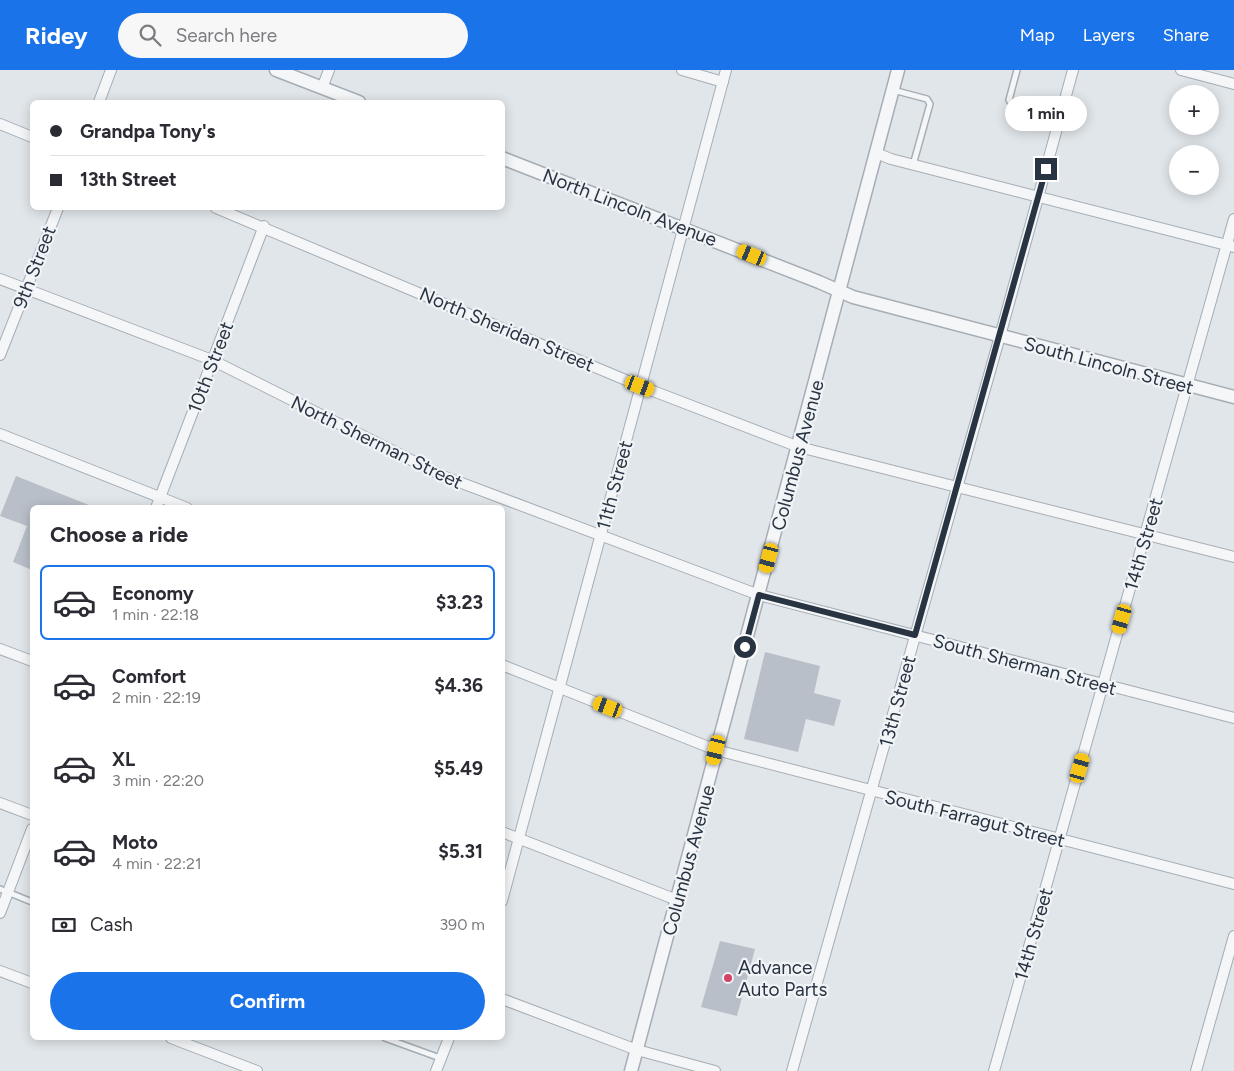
<!DOCTYPE html>
<meta charset="utf-8">
<style>
:root{--surface:#fff;--page:#f7f7f7;--text:#2b2b33;--muted:#7c7c81;--line:#e1e1e2;--accent:#1a73e8}
body{margin:0;font-family:Figtree,sans-serif;background:var(--page);color:var(--text);height:100vh;display:flex;flex-direction:column;font-size:19px;white-space:nowrap}
*{box-sizing:border-box;margin:0}
p{font-size:16px;color:var(--muted)}
.icon{flex:none;width:28px;height:28px;fill:none;stroke:currentColor;stroke-width:2;stroke-linecap:round;stroke-linejoin:round}
.map{position:relative;flex:1;overflow:hidden}
.details{position:absolute;left:30px;top:435px;width:475px;height:535px;display:flex;flex-direction:column;background:var(--surface);border-radius:8px;box-shadow:0 2px 12px #0003}
.details>*{flex:none}
.top-card{position:absolute;left:30px;top:30px;width:475px;height:110px;border-radius:8px;box-shadow:0 2px 12px #0003;display:grid;align-content:center;height:110px;padding:0 20px;background:var(--surface)}
.tools{position:absolute;left:1169px;top:15px;display:grid;gap:10px}
.tools a{display:grid;place-items:center;width:50px;height:50px;border-radius:50%;background:var(--surface);box-shadow:0 2px 12px #0003;font-size:25px}
.end{position:absolute;width:22px;height:22px;margin:-11px;border:6px solid #293443;background:#fff;box-shadow:0 0 0 2px #fff}
.from{border-radius:50%}
.bubble{position:absolute;height:35px;border-radius:18px;background:var(--surface);box-shadow:0 2px 12px #0003;font-size:16px;font-weight:700;line-height:35px;text-align:center}
.car{position:absolute;width:15px;height:30px;margin:-15px -8px;border-radius:6px;box-shadow:0 0 4px 1px #0007;background:linear-gradient(#f5c518 24%,#345 0 40%,#f5c518 0 76%,#345 0 86%,#f5c518 0)}
.top-card b{display:flex;align-items:center;gap:18px;height:48px;font-size:19px}
.top-card b+b{border-top:1px solid var(--line)}
.top-card i{width:12px;height:12px;background:var(--text)}
ul{padding:0;list-style:none}
li{display:flex;align-items:center;gap:15px;height:75px;margin:0 10px 8px;padding:0 10px;border:2px solid transparent;border-radius:8px}
li div{flex:1}
li b{display:block;font-size:19px}
li em{font-style:normal;font-weight:700}
li.current{border-color:var(--accent)}
li>.icon{width:45px;height:45px;stroke-width:1.5}
h2{padding:0 20px;font-size:22px;line-height:60px}
.pay{display:flex;align-items:center;gap:12px;height:55px;padding:0 20px;font-size:19px}
.pay p{margin-inline-start:auto}
.cta{display:flex;gap:10px;margin-top:auto;padding:10px 20px}
.cta a{flex:1;height:58px;border-radius:30px;background:var(--accent);color:#fff;font-size:20px;font-weight:700;line-height:58px;text-align:center}
header{display:flex;align-items:center;gap:30px;box-sizing:border-box;height:70px;padding:0 25px;background:var(--accent);color:#fff}
header strong{font-size:24px}
nav{display:flex;gap:28px;margin-inline-start:auto;font-size:18px}
.search{width:350px;height:45px;background:var(--page);display:flex;align-items:center;gap:12px;box-sizing:border-box;padding:0 18px;border-radius:28px;color:var(--muted);font-size:19px}
.map>svg:first-child{display:block}
</style>
<header>
<strong>Ridey</strong>
<div class="search"><svg class="icon" aria-label="search" viewBox="0 0 24 24"><circle cx="10" cy="10" r="6"/><path d="M15 15l6 6"/></svg>Search here</div>
<nav><a>Map</a><a>Layers</a><a>Share</a></nav>
</header>
<div class="map">
<svg width="1234" height="1001" viewBox="0 0 1234 1001">
<rect width="100%" height="100%" fill="#e1e6ea"/>
<path fill="#b8bfc8" d="M16,406L94,437L32,438V500L13,492L27,456L0,446Z
M765,582L820,596L814,623L841,630L834,656L806,649L798,682L744,669Z
M720,871L755,879L737,946L701,937Z"/>
<g fill="none" stroke-linecap="round" stroke-linejoin="round">
<defs>
<path id="service" d="M1017,0L1009,30L1017,43L1058,53
M893,20L927,29L930,34L913,95
M0,819L32,832
M385,968L440,988"/>
<path id="minor" d="M682,0L723,12
M1181,0L1234,14
M322,18L329,0
M99,32L111,0
M0,54L32,67
M876,83L891,89L1234,177
M216,138L640,316L799,377L1234,487
M0,209L212,290L443,406L759,525L1234,648
M0,285L58,138
M0,364L187,438
M156,438L264,156
M0,579L32,591
M502,595L716,680L1234,814
M0,733L32,745
M502,762L677,830
M502,831L726,0
M0,843L32,759
M0,901L32,913
M502,929L637,980L715,1001
M171,968L257,1001
M436,1001L449,968
M792,1001L1000,266L1073,0
M994,1001L1234,149
M1196,1001L1234,866"/>
<path id="tertiary" d="M276,0L359,32
M502,88L819,212L853,227L1234,327
M631,1001L898,0"/>
</defs>
<use href="#service" stroke="#a6adb5" stroke-width="8"/>
<use href="#minor" stroke="#a6adb5" stroke-width="12"/>
<use href="#tertiary" stroke="#a6adb5" stroke-width="15"/>
<use href="#service" stroke="#f4f6f8" stroke-width="5"/>
<use href="#minor" stroke="#f4f6f8" stroke-width="10"/>
<use href="#tertiary" stroke="#f4f6f8" stroke-width="12"/>
</g>
<g fill="none" stroke-linecap="round" stroke-linejoin="round">
<path stroke="#293443" stroke-width="6" d="M745,577L759,525L915,565L1046,99"/>
</g>
<circle fill="#d34365" stroke="#f1f4f7" stroke-width="2" cx="728" cy="908" r="5"/>
<g text-anchor="middle" stroke-width="4.5" stroke-linejoin="round" paint-order="stroke">
<g font-size="19" fill="#293443" stroke="#f1f4f7">
<text transform="translate(630 137) rotate(21)" y="7">North Lincoln Avenue</text>
<text transform="translate(34 197) rotate(-69)" y="7">9th Street</text>
<text transform="translate(507 259) rotate(23)" y="7">North Sheridan Street</text>
<text transform="translate(1109 295) rotate(15)" y="7">South Lincoln Street</text>
<text transform="translate(210 297) rotate(-69)" y="7">10th Street</text>
<text transform="translate(377 372) rotate(26)" y="7">North Sherman Street</text>
<text transform="translate(797 385) rotate(-75)" y="7">Columbus Avenue</text>
<text transform="translate(614 415) rotate(-75)" y="7">11th Street</text>
<text transform="translate(1143 474) rotate(-74)" y="7">14th Street</text>
<text transform="translate(1025 594) rotate(15)" y="7">South Sherman Street</text>
<text transform="translate(897 631) rotate(-75)" y="7">13th Street</text>
<text transform="translate(975 748) rotate(14)" y="7">South Farragut Street</text>
<text transform="translate(688 790) rotate(-75)" y="7">Columbus Avenue</text>
<text transform="translate(1033 864) rotate(-74)" y="7">14th Street</text>
</g>
<g font-size="19" fill="#293443" stroke="#f1f4f7" text-anchor="start">
<text x="738" y="904">Advance<tspan x="738" dy="22">Auto Parts</tspan></text>
</g>
</g>
</svg>
<div class="tools">
<a>+</a>
<a>−</a>
</div>
<i class="end from" style="left:745px;top:577px"></i>
<i class="end" style="left:1046px;top:99px"></i>
<div class="bubble" style="left:1005px;top:26px;width:82px">1 min</div>
<i class="car" style="left:752px;top:185px;rotate:292deg"></i>
<i class="car" style="left:640px;top:316px;rotate:111deg"></i>
<i class="car" style="left:769px;top:488px;rotate:195deg"></i>
<i class="car" style="left:1122px;top:549px;rotate:196deg"></i>
<i class="car" style="left:608px;top:637px;rotate:291deg"></i>
<i class="car" style="left:716px;top:680px;rotate:194deg"></i>
<i class="car" style="left:1080px;top:698px;rotate:16deg"></i>
<div class="top-card">
<b><i class="from"></i>Grandpa Tony's</b>
<b><i></i>13th Street</b>
</div>
<section class="details">
<h2>Choose a ride</h2>
<ul>
<li class="current"><svg class="icon" aria-label="car" viewBox="0 0 24 24"><path d="M5 17H2v-5l4-1 3-4h7l3 4 3 1v5h-3M9 17h6M6 11h13"/><circle cx="7" cy="17" r="2"/><circle cx="17" cy="17" r="2"/></svg><div><b>Economy</b><p>1 min · 22:18</p></div><em>$3.23</em></li>
<li><svg class="icon" aria-label="car" viewBox="0 0 24 24"><path d="M5 17H2v-5l4-1 3-4h7l3 4 3 1v5h-3M9 17h6M6 11h13"/><circle cx="7" cy="17" r="2"/><circle cx="17" cy="17" r="2"/></svg><div><b>Comfort</b><p>2 min · 22:19</p></div><em>$4.36</em></li>
<li><svg class="icon" aria-label="car" viewBox="0 0 24 24"><path d="M5 17H2v-5l4-1 3-4h7l3 4 3 1v5h-3M9 17h6M6 11h13"/><circle cx="7" cy="17" r="2"/><circle cx="17" cy="17" r="2"/></svg><div><b>XL</b><p>3 min · 22:20</p></div><em>$5.49</em></li>
<li><svg class="icon" aria-label="car" viewBox="0 0 24 24"><path d="M5 17H2v-5l4-1 3-4h7l3 4 3 1v5h-3M9 17h6M6 11h13"/><circle cx="7" cy="17" r="2"/><circle cx="17" cy="17" r="2"/></svg><div><b>Moto</b><p>4 min · 22:21</p></div><em>$5.31</em></li>
</ul>
<div class="pay"><svg class="icon" aria-label="cash" viewBox="0 0 24 24"><path d="M3 7h18v10H3z"/><circle cx="12" cy="12" r="2"/></svg>Cash<p>390 m</p></div>
<div class="cta"><a>Confirm</a></div>
</section>
</div>
